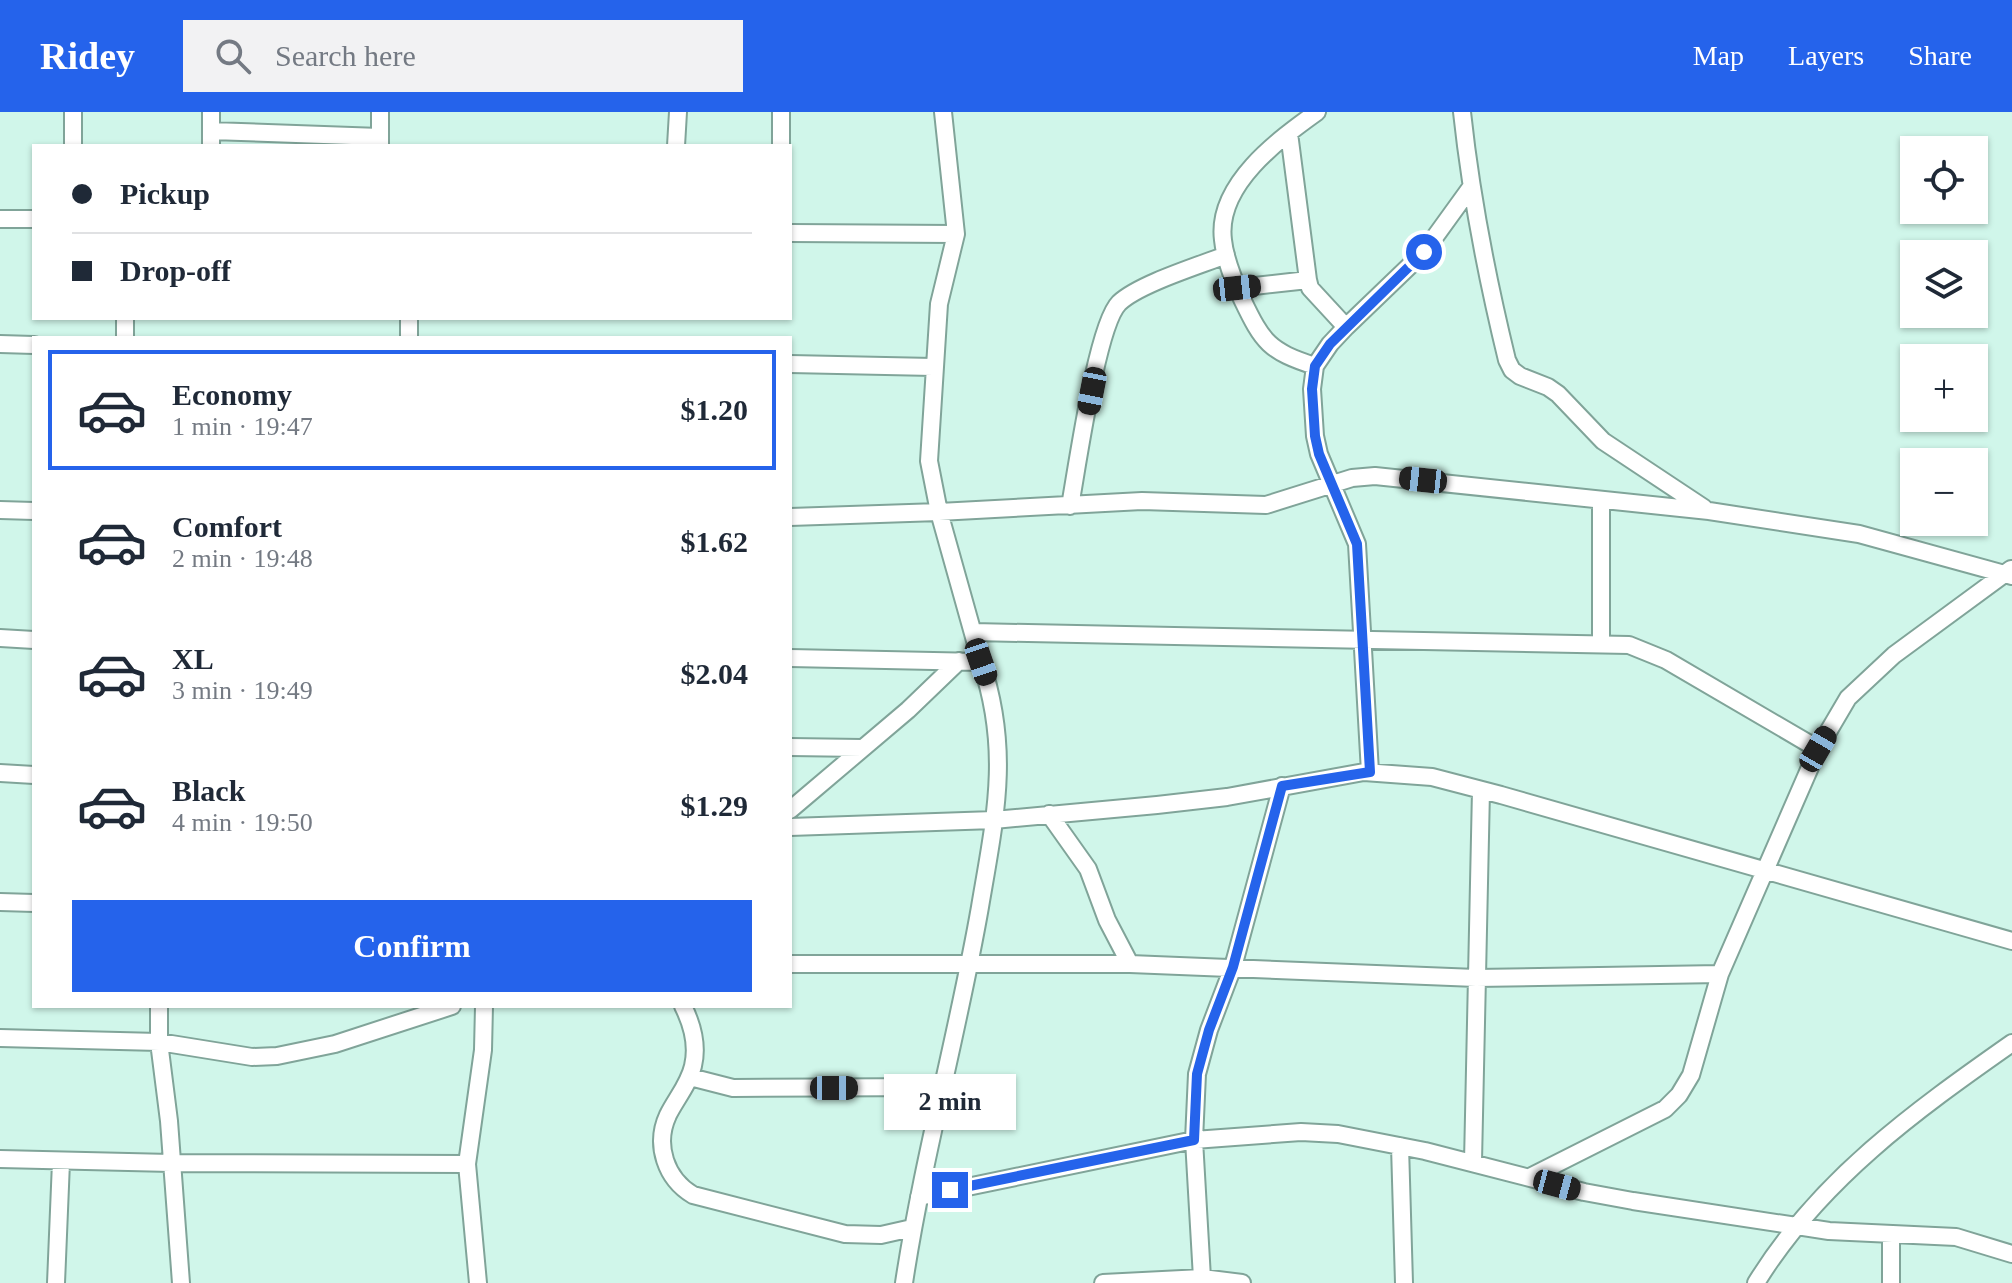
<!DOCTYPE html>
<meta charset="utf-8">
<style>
:root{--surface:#fff;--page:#f2f2f3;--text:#1f2937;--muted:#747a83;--line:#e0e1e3;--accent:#2563eb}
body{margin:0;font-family:Georgia,serif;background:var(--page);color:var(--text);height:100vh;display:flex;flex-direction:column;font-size:30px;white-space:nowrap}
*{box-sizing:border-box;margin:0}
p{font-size:26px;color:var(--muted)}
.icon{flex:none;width:44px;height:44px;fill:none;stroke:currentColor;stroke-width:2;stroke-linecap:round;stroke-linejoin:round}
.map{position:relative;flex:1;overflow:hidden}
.drawer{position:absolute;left:32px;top:224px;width:760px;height:672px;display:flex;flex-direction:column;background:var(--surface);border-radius:0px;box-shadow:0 2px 6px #0004}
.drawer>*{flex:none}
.top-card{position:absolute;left:32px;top:32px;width:760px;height:176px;border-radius:0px;box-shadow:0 2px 6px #0004;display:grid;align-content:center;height:176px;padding:0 40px;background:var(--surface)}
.tools{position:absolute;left:1900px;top:24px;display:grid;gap:16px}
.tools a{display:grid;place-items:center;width:88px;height:88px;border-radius:0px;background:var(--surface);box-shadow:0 2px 6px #0004;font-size:40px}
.end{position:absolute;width:36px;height:36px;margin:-18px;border:10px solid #2563eb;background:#fff;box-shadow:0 0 0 4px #fff}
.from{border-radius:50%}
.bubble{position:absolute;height:56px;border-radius:0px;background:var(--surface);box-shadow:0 2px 6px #0004;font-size:26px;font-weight:800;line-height:56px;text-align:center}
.car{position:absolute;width:24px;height:48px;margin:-24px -12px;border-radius:10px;box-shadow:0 0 6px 2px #0007;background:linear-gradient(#222 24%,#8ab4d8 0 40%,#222 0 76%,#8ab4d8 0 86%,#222 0)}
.top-card b{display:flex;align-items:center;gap:28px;height:76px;font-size:30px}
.top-card b+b{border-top:2px solid var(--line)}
.top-card i{width:20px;height:20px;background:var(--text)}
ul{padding:14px 0 0;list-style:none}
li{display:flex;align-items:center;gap:24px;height:120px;margin:0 16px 12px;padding:0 24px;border:4px solid transparent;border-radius:0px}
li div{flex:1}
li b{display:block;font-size:30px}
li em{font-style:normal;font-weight:800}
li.on{border-color:var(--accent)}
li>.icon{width:72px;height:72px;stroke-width:1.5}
.primary-button{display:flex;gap:16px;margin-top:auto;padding:16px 40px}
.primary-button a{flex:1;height:92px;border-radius:0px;background:var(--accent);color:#fff;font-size:32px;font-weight:800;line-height:92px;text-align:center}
header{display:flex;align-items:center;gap:48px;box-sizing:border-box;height:112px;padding:0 40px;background:var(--accent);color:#fff}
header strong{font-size:38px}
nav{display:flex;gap:44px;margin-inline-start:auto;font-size:28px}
.search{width:560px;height:72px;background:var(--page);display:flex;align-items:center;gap:20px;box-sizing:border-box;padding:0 28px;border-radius:0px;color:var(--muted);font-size:30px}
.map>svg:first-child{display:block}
</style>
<header>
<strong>Ridey</strong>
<div class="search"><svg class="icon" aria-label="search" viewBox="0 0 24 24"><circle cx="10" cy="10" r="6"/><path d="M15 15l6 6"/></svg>Search here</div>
<nav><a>Map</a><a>Layers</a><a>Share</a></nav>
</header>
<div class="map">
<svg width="2012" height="1171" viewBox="0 0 2012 1171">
<rect width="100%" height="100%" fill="#d0f6ea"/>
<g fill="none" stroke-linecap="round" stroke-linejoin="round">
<defs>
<path id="minor" d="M73,0V34
M380,0V34
M943,0L956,122L939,192L929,349L939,400L981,550
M1462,0C1471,84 1487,166 1507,248L1512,258L1520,264L1548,275L1558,282L1603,329L1704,396
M211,19L380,25
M1289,21L1308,168L1310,176L1346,215
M211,34V0
M676,34L678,0
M781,34V0
M0,107H34
M790,121L956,122
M1237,176L1308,168
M125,206V226
M409,226V206
M0,232L34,233
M790,252L933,255
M1315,254C1269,239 1263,231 1242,187C1234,169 1225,148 1223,128C1216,73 1278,28 1317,0
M1601,388V531
M1070,394C1077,356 1097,213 1119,191C1139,172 1198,154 1226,143
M0,398L34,399
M790,405L939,400L1142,389L1266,393L1352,366L1375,364L1709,399L1859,422L2012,464
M973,520L1629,533L1666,548L1818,637
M0,526L34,528
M790,546L981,550C1011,639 995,706 980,795C958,921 923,1045 904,1171
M790,635L862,636
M1370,660L1357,432L1319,342L1315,324L1312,277L1315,254L1330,232L1346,215L1424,140L1471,75
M0,661L34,663
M790,698L908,598L959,549
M1049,702L1088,757L1107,808L1130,852
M790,715L994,708L1157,693L1227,685L1364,660L1432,665L1501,683L2012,829
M0,790L34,791
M790,852H1130L1476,866L1720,862
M159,894V930L169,1009L181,1171
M683,894C692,912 698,933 693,954C689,972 676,987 668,1003C654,1033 666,1067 693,1083L845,1122L881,1123L912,1116
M0,926L159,930L252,945L277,944L335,932L452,894
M690,965L733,976L944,975
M1400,1034L1404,1171
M0,1047L171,1051L467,1052
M1473,1050L1481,678
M1530,1065L1665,997L1679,983L1691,963L1720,862L1818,637L1848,586L1894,543L2011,457
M919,1085L1194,1028L1301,1020L1338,1022L1425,1039L1584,1080L1633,1089L1829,1119L1956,1125L2012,1142
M1891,1122V1171
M1202,1166L1194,1028L1197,962L1209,918L1233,855L1282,674
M56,1171L61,1050
M478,1171L467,1052L483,938L484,894
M1103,1171L1202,1166L1242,1171
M1756,1171C1819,1068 1915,999 2012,931"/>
</defs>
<use href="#minor" stroke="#80a499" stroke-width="20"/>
<use href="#minor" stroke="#fff" stroke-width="16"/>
</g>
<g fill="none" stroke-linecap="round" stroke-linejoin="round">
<path stroke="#2563eb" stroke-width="10" d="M950,1078L1194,1028L1197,962L1209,918L1233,855L1282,674L1370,660L1357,432L1319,342L1315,324L1312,277L1315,254L1330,232L1424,140"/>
</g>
</svg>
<div class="tools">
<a><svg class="icon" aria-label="locate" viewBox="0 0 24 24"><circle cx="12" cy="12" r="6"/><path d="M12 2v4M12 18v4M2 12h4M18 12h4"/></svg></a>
<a><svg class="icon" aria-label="layers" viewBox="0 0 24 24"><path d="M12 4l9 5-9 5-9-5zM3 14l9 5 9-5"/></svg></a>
<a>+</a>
<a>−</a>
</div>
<i class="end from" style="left:1424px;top:140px"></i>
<i class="end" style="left:950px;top:1078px"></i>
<div class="bubble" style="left:884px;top:962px;width:132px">2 min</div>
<i class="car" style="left:1237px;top:176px;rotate:84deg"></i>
<i class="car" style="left:1092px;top:279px;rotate:191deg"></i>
<i class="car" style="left:1423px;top:368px;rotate:276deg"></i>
<i class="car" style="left:981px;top:550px;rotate:161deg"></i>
<i class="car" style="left:1818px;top:637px;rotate:30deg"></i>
<i class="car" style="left:834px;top:976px;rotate:90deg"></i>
<i class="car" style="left:1557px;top:1073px;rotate:105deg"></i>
<div class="top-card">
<b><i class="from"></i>Pickup</b>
<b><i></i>Drop-off</b>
</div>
<section class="drawer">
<ul>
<li class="on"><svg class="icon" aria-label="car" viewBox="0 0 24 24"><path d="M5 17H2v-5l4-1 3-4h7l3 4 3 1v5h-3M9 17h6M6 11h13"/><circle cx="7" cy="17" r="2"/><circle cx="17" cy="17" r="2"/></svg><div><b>Economy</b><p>1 min · 19:47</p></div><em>$1.20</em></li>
<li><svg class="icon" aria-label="car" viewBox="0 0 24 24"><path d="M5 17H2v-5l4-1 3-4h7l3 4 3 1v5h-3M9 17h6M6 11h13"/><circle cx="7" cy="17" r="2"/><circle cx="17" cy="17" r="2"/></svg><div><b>Comfort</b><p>2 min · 19:48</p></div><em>$1.62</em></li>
<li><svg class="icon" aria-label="car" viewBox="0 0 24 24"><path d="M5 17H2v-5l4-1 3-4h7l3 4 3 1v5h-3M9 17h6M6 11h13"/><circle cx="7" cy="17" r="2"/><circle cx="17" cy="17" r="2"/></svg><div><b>XL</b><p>3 min · 19:49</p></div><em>$2.04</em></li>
<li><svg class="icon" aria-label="car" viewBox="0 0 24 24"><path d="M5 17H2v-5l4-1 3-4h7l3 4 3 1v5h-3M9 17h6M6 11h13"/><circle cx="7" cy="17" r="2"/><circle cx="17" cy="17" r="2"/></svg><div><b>Black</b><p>4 min · 19:50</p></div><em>$1.29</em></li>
</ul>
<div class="primary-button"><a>Confirm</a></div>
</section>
</div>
